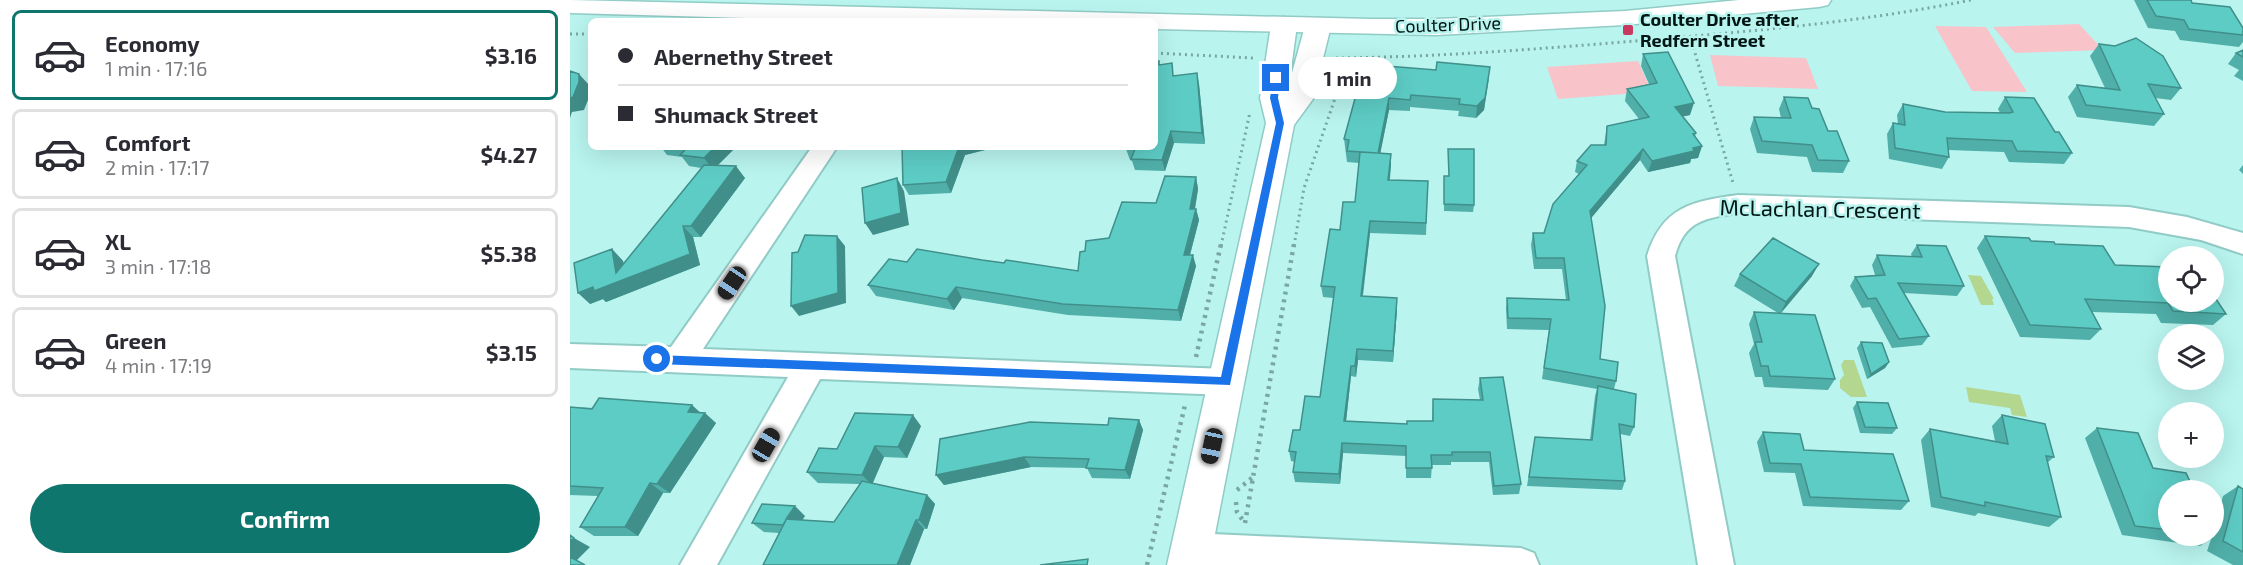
<!DOCTYPE html>
<meta charset="utf-8">
<style>
:root{--surface:#fff;--page:#f7f7f7;--text:#2b2b33;--muted:#7c7c81;--line:#e1e1e2;--accent:#0f766e}
body{margin:0;font-family:"Exo 2",sans-serif;background:var(--page);color:var(--text);height:100vh;display:flex;flex-direction:column;font-size:22px;white-space:nowrap}
*{box-sizing:border-box;margin:0}
p{font-size:20px;color:var(--muted)}
.icon{flex:none;width:33px;height:33px;fill:none;stroke:currentColor;stroke-width:2;stroke-linecap:round;stroke-linejoin:round}
.map{position:relative;flex:1;overflow:hidden}
.drawer{display:flex;flex-direction:column;background:var(--surface);width:570px}
.drawer>*{flex:none}
.hud{position:absolute;left:18px;top:18px;width:570px;height:132px;border-radius:9px;box-shadow:0 6px 24px #0002;display:grid;align-content:center;height:132px;padding:0 30px;background:var(--surface)}
.buttons{position:absolute;left:1588px;top:246px;display:grid;gap:12px}
.buttons a{display:grid;place-items:center;width:66px;height:66px;border-radius:50%;background:var(--surface);box-shadow:0 6px 24px #0002;font-size:30px}
.end{position:absolute;width:27px;height:27px;margin:-14px;border:8px solid #1a73e8;background:#fff;box-shadow:0 0 0 3px #fff}
.from{border-radius:50%}
.bubble{position:absolute;height:42px;border-radius:21px;background:var(--surface);box-shadow:0 6px 24px #0002;font-size:20px;font-weight:700;line-height:42px;text-align:center}
.car{position:absolute;width:18px;height:36px;margin:-18px -9px;border-radius:8px;box-shadow:0 0 4px 2px #0007;background:linear-gradient(#222 24%,#8ab4d8 0 40%,#222 0 76%,#8ab4d8 0 86%,#222 0)}
.hud b{display:flex;align-items:center;gap:21px;height:57px;font-size:22px}
.hud b+b{border-top:2px solid var(--line)}
.hud i{width:15px;height:15px;background:var(--text)}
ul{padding:10px 0 0;list-style:none}
li{display:flex;align-items:center;gap:18px;height:90px;margin:0 12px 9px;padding:0 18px;border:3px solid var(--line);border-radius:9px}
li div{flex:1}
li b{display:block;font-size:22px}
li em{font-style:normal;font-weight:700}
li.selected{border-color:var(--accent)}
li>.icon{width:54px;height:54px;stroke-width:1.5}
.cta{display:flex;gap:12px;margin-top:auto;padding:12px 30px}
.cta a{flex:1;height:69px;border-radius:36px;background:var(--accent);color:#fff;font-size:24px;font-weight:700;line-height:69px;text-align:center}
main{display:flex;flex:1;min-height:0}
.map>svg:first-child{display:block}
</style>
<main>
<section class="drawer">
<ul>
<li class="selected"><svg class="icon" aria-label="car" viewBox="0 0 24 24"><path d="M5 17H2v-5l4-1 3-4h7l3 4 3 1v5h-3M9 17h6M6 11h13"/><circle cx="7" cy="17" r="2"/><circle cx="17" cy="17" r="2"/></svg><div><b>Economy</b><p>1 min · 17:16</p></div><em>$3.16</em></li>
<li><svg class="icon" aria-label="car" viewBox="0 0 24 24"><path d="M5 17H2v-5l4-1 3-4h7l3 4 3 1v5h-3M9 17h6M6 11h13"/><circle cx="7" cy="17" r="2"/><circle cx="17" cy="17" r="2"/></svg><div><b>Comfort</b><p>2 min · 17:17</p></div><em>$4.27</em></li>
<li><svg class="icon" aria-label="car" viewBox="0 0 24 24"><path d="M5 17H2v-5l4-1 3-4h7l3 4 3 1v5h-3M9 17h6M6 11h13"/><circle cx="7" cy="17" r="2"/><circle cx="17" cy="17" r="2"/></svg><div><b>XL</b><p>3 min · 17:18</p></div><em>$5.38</em></li>
<li><svg class="icon" aria-label="car" viewBox="0 0 24 24"><path d="M5 17H2v-5l4-1 3-4h7l3 4 3 1v5h-3M9 17h6M6 11h13"/><circle cx="7" cy="17" r="2"/><circle cx="17" cy="17" r="2"/></svg><div><b>Green</b><p>4 min · 17:19</p></div><em>$3.15</em></li>
</ul>
<div class="cta"><a>Confirm</a></div>
</section>
<div class="map">
<svg width="1673" height="565" viewBox="0 0 1673 565">
<rect width="100%" height="100%" fill="#b9f4ef"/>
<path fill="#f9c3ca" d="M1509,24L1533,50L1445,53L1423,27Z
M1365,26L1416,27L1457,92L1402,91Z
M1140,55L1236,58L1248,89L1148,86Z
M1068,61L1082,92L988,99L977,67Z"/>
<path fill="#b4d790" d="M1398,275L1411,276L1424,299H1422L1424,305H1411Z
M1274,360H1284L1297,397H1281L1270,388V380L1274,375L1271,365Z
M1396,387L1450,395L1457,417L1442,415L1440,408L1399,402Z"/>
<g fill="none" stroke-linecap="round" stroke-linejoin="round">
<defs>
<path id="street" d="M242,147H267L133,349L656,369L667,373L672,382L667,391L656,395L250,379L147,565H110L218,377L0,368V344L101,347Z
M1168,195L1559,207L1617,217L1673,233V254L1631,240L1559,227L1168,213C1135,218 1114,221 1105,256L1164,565H1128L1077,256C1092,207 1122,201 1168,195Z
M621,533L951,548L964,553L969,565H616L608,562L603,550L608,538Z"/>
<path id="secondary" d="M714,17L723,20L727,25L719,84L735,26L739,21L748,18L757,21L761,26L743,99L724,125L639,565H597L696,123L690,98L701,25L705,20Z"/>
<path id="primary" d="M0,0L801,19H866L1055,11L1169,0H1261L1258,5L1249,7L1055,25L866,35L585,29V21H287L0,13Z"/>
</defs>
<use href="#street" stroke="#91cbc6" stroke-width="4"/>
<use href="#secondary" stroke="#91cbc6" stroke-width="3"/>
<use href="#primary" stroke="#91cbc6" stroke-width="3"/>
<path stroke="#79a7a3" stroke-width="3" stroke-dasharray="2 4" stroke-linecap="butt" d="M0,34H21
M1120,36L1163,183
M585,53L683,58
M766,58C874,57 981,48 1089,39C1194,30 1298,21 1401,0
M651,246L680,112
M724,246L734,188L779,58"/>
<path stroke="#79a7a3" stroke-width="4.5" stroke-dasharray="3 5" stroke-linecap="butt" d="M626,357L651,244
M667,490L682,478
M666,502L667,512L674,522
M675,523L724,244
M577,565L615,405"/>
<use href="#street" fill="#fff" fill-rule="evenodd"/>
<use href="#secondary" fill="#fff" fill-rule="evenodd"/>
<use href="#primary" fill="#fff" fill-rule="evenodd"/>
</g>
<path fill="#50afa9" d="M1564,0H1621L1622,3L1673,28V42L1669,47L1610,40L1605,31L1578,28Z
M1529,44L1611,88L1601,100L1585,98L1594,114L1584,126L1507,117L1498,97L1507,85L1535,88L1520,56Z
M1673,50V81L1664,76L1669,70L1658,64L1666,53Z
M1073,54L1120,115L1112,116L1126,133L1125,137L1132,146L1128,158L1121,159L1120,163L1078,172L1070,160L1021,218L1030,359L1046,381L1044,389L1064,427L1060,436L1050,434L1055,481L1052,490L957,486L965,437L1020,440L1025,396L1027,389L972,379L979,330L937,329L936,309L937,298L996,300L992,269H964L961,245L963,233H974L1009,174L1005,172L1007,161L1034,145L1037,126L1069,119L1055,101L1057,89L1079,84L1071,66Z
M590,65L605,76L629,84L635,144L604,143L595,171L565,170L562,161L560,160L556,149Z
M793,69L919,79L914,110L906,118L888,116L889,111L840,107V111L819,110L810,153L821,154V165L820,180L858,181L856,235L800,233L793,296L827,298V309L823,362L788,360L786,377L781,376L776,421L837,424L862,421L863,399L910,400L908,389L910,378L951,484L949,494L923,495L919,462H881V465H862L861,478H836V456L773,453L770,484L725,482L723,472L725,462L721,461L719,451L730,430L750,397L763,298L753,297L751,286L770,230L785,202L789,163L777,162L774,139Z
M1214,97L1242,108L1279,161L1273,173L1242,172L1237,157L1187,153L1180,129L1184,117L1211,118L1209,109Z
M1435,97L1485,132L1502,153L1494,164L1439,162L1434,152L1378,150L1379,157L1372,169L1319,159L1317,134L1323,123L1328,124L1327,115L1333,104L1375,112L1430,113L1428,109Z
M91,147H166L148,165L175,178L131,237H123L130,265L36,302L33,299L20,304L42,249L53,261L54,264L131,168L119,166L112,157L97,155Z
M332,147L415,150L395,155L381,193L339,195L333,185Z
M1673,165V174L1669,170Z
M874,176L904,205L903,212L874,211Z
M626,177L628,189L625,209H626L629,220L620,255L626,266L611,321L498,315L392,298L384,310L306,296L298,285L337,262L412,260L508,271L515,251L539,238Z
M1415,236L1485,244L1545,265L1656,314L1643,325L1591,323L1586,314L1522,312L1531,329L1520,340L1450,337L1407,248Z
M1347,245L1394,286L1387,296L1334,293L1359,336L1352,345L1322,348L1300,307L1292,308L1280,286L1285,277L1305,275L1302,265L1307,255L1342,257L1341,254Z
M1170,274L1242,276L1211,313L1265,379L1258,390L1194,387L1192,377H1185L1179,353L1184,344L1179,324L1184,312L1208,313L1164,286Z
M1291,342L1319,362L1315,368L1297,379L1287,348Z
M1287,402L1327,428L1322,434L1290,433L1283,408Z
M0,407L130,412L146,423L100,493H93L68,536H24L10,527L28,496L0,495Z
M1432,415L1484,457L1477,463L1491,517L1479,527L1408,513L1405,516L1361,507L1351,440L1360,429L1425,441L1422,426Z
M569,420L573,430L560,479L522,478L517,468L461,467L374,485L366,475L538,425Z
M351,426L337,458L314,457L302,484L357,495L365,504L357,529H354L340,565H193L209,533L194,532L182,523L235,516L232,520L264,522L290,484L248,483L237,472L267,449Z
M1527,428L1583,468L1599,490V536H1644V528L1653,496L1668,486L1673,489V565H1663L1637,551L1641,539L1630,546L1552,535L1515,438Z
M1193,432L1234,450L1339,501L1331,510L1233,506L1225,473L1194,472L1187,442Z"/>
<path fill="#418f8a" d="M920,67L914,110L906,118L907,106Z
M627,73L629,84L635,144L632,133Z
M9,74L20,86V95L14,110L2,112L0,118V98Z
M819,98V110L808,165V153Z
M1124,103L1120,115L1102,119L1105,107Z
M601,131L604,143L595,171L592,160Z
M1132,146L1128,158L1121,159L1120,163L1078,172L1082,161Z
M145,147H166L143,170L134,158Z
M389,147H415V150L395,155L381,193L376,182Z
M1073,149L1070,160L1017,223L1020,211Z
M821,154V165L818,191V180Z
M166,166L175,178L131,237L121,226Z
M626,177L628,189L623,220L620,209Z
M327,178L334,191L339,225L303,235L295,223Z
M626,209L629,220L617,266L614,255Z
M800,221V233L791,307V296Z
M113,226L123,237L130,265L36,302L33,299L20,304L8,293L46,273L42,249L53,261L56,278Z
M267,236L275,246L276,303L229,316L221,306Z
M623,255L626,266L611,321L608,310Z
M1249,264L1242,276L1210,314L1216,302Z
M386,287L392,298L384,310L377,299Z
M827,298V309L823,362V351Z
M787,349L788,360L786,377L785,366Z
M1319,362L1315,368L1297,379L1301,374Z
M781,366V376L775,431L774,421Z
M122,405L133,415L135,413L146,423L100,493L87,484L118,412Z
M343,415L351,426L337,458L328,447Z
M569,420L573,430L560,479L555,470Z
M772,443L773,453L770,484L769,474Z
M305,446L314,457L302,485L292,475Z
M454,457L461,467L374,485L366,475Z
M80,483L93,493L68,536L55,527Z
M357,495L365,504L357,529L349,520Z
M225,506L235,516L227,528L216,519Z
M346,520L354,529L340,565H327Z
M4,538L20,547L6,561L0,557V541Z"/>
<path fill="#5dccc5" stroke="#418f8a" stroke-width="1.5" d="M1577,0H1621L1622,3L1660,7L1673,28V35L1619,29L1614,20L1586,16Z
M1566,38L1593,56L1611,88L1578,84L1594,114L1516,105L1507,85L1550,90L1529,44L1545,46Z
M1673,50V57L1666,53Z
M1098,52L1124,103L1105,107L1126,133L1123,134L1132,146L1123,148L1124,151L1082,161L1073,149L1020,211L1035,306L1030,359L1048,362L1046,381L974,368L981,319L938,318L937,298L999,300L994,258H966L963,233H974L983,204L1017,165L1007,161L1021,145H1036L1037,126L1079,117L1057,89L1087,83L1073,54Z
M589,61V65L602,63L603,76L627,73L632,133L601,131L592,160L561,159L565,149H556L557,147H585V62Z
M867,62L920,67L915,98L907,106L889,104L890,99L841,95L840,100L819,98L808,153L821,154L818,180L858,181L856,223L800,221L791,296L827,298L823,351L787,349L785,366H781L774,421L837,424V421H863V399L913,400L910,378L933,377L951,484L924,486L920,452H882V455H861L862,468H836V446L772,443L769,474L723,472L726,452L719,451L723,430H730L735,396L750,397L765,287L751,286L760,229L770,230L773,202H785L790,152L807,153L777,151L779,140L774,139L793,69L816,70L817,66L866,70Z
M0,71L9,74V82L3,97L0,98Z
M1214,97L1238,98L1242,108L1249,109L1258,131H1267L1279,161L1248,160L1242,145L1192,141L1184,117L1221,118Z
M1435,97L1464,98L1485,132H1489L1502,153L1447,151L1442,141L1377,138L1379,157L1325,148L1323,123L1335,125L1333,104L1375,112L1439,113L1443,112Z
M113,147H145L134,158L110,155L117,148Z
M332,147H389L376,182L333,185Z
M878,149H904V205L874,204V176H879Z
M134,165L166,166L121,226H113L120,254L24,291L23,287L8,293L4,263L42,249L46,273Z
M595,176L626,177L620,209H626L614,255H623L608,310L493,304L386,287L377,299L298,285L319,259L337,262L347,249L412,260L434,263L436,260L508,271L510,252L515,251L516,241L539,238L552,202L586,203Z
M327,178L331,213L295,223L292,188Z
M235,235L267,236L268,293L221,306L222,253L228,252Z
M1415,236L1459,238L1461,241L1484,242L1485,244L1533,246L1545,265L1599,267V302H1644V296L1656,314L1603,311L1598,303L1515,299L1531,329L1460,325Z
M1203,238L1249,264L1216,302L1170,274Z
M1347,245L1376,246L1394,286L1328,283L1359,336L1329,339L1306,298L1298,299L1285,277L1315,275L1307,255L1352,257Z
M1184,312L1245,315L1265,379L1200,376L1198,366H1191L1185,342H1192Z
M1291,342L1312,343L1319,362L1301,374Z
M1028,386L1066,394L1064,427L1049,424L1055,481L959,477L965,437L1022,440Z
M29,398L122,405L118,412L135,413L87,484L80,483L55,527H10L33,488L0,486V407L22,409Z
M1287,402L1318,403L1327,428L1295,427Z
M285,413L343,415L328,447L305,446L292,475L237,472L249,448L267,449Z
M1432,415L1475,424L1484,457L1476,456L1491,517L1415,502V506L1371,497L1360,429L1438,444Z
M539,418L569,420L555,470L516,468L519,459L454,457L366,475L370,439L460,422L538,425Z
M1527,428L1568,433L1583,468L1616,473L1624,490H1599V530L1565,526Z
M1193,432L1230,434L1234,450L1323,454L1339,501L1240,497L1231,464L1200,463Z
M292,481L357,495L349,520H346L327,565H193L216,520L213,525L182,523L192,504L225,506L216,519L264,522Z
M1668,486L1673,489V552L1653,541Z
M0,535L4,538L0,541Z
M0,557L15,565H0Z
M518,559L517,565H470Z"/>
<path fill="#1a73e8" d="M706,76L710,78L708,98L714,123L660,385L87,364L82,359L87,355L651,377L706,123L700,98L703,78Z"/>
<rect fill="#c8395f" stroke="#b9f4ef" stroke-width="2" x="1052" y="24" width="12" height="12" rx="3"/>
<g text-anchor="middle" stroke-width="5" stroke-linejoin="round" paint-order="stroke">
<g font-size="18" font-weight="bold" fill="#011615" stroke="#b9f4ef" text-anchor="start">
<text x="1070" y="26">Coulter Drive after<tspan x="1070" dy="21">Redfern Street</tspan></text>
</g>
<g font-size="18" fill="#011615" stroke="#b9f4ef">
<text transform="translate(878 25) rotate(-2)" y="6">Coulter Drive</text>
</g>
<g font-size="22" fill="#011615" stroke="#b9f4ef">
<text transform="translate(1250 209) rotate(1)" y="8">McLachlan Crescent</text>
</g>
</g>
</svg>
<div class="buttons">
<a><svg class="icon" aria-label="locate" viewBox="0 0 24 24"><circle cx="12" cy="12" r="6"/><path d="M12 2v4M12 18v4M2 12h4M18 12h4"/></svg></a>
<a><svg class="icon" aria-label="layers" viewBox="0 0 24 24"><path d="M12 4l9 5-9 5-9-5zM3 14l9 5 9-5"/></svg></a>
<a>+</a>
<a>−</a>
</div>
<i class="end from" style="left:87px;top:359px"></i>
<i class="end" style="left:706px;top:78px"></i>
<div class="bubble" style="left:728px;top:57px;width:99px">1 min</div>
<i class="car" style="left:162px;top:283px;rotate:214deg"></i>
<i class="car" style="left:196px;top:445px;rotate:30deg"></i>
<i class="car" style="left:642px;top:446px;rotate:192deg"></i>
<div class="hud">
<b><i class="from"></i>Abernethy Street</b>
<b><i></i>Shumack Street</b>
</div>
</div>
</main>
